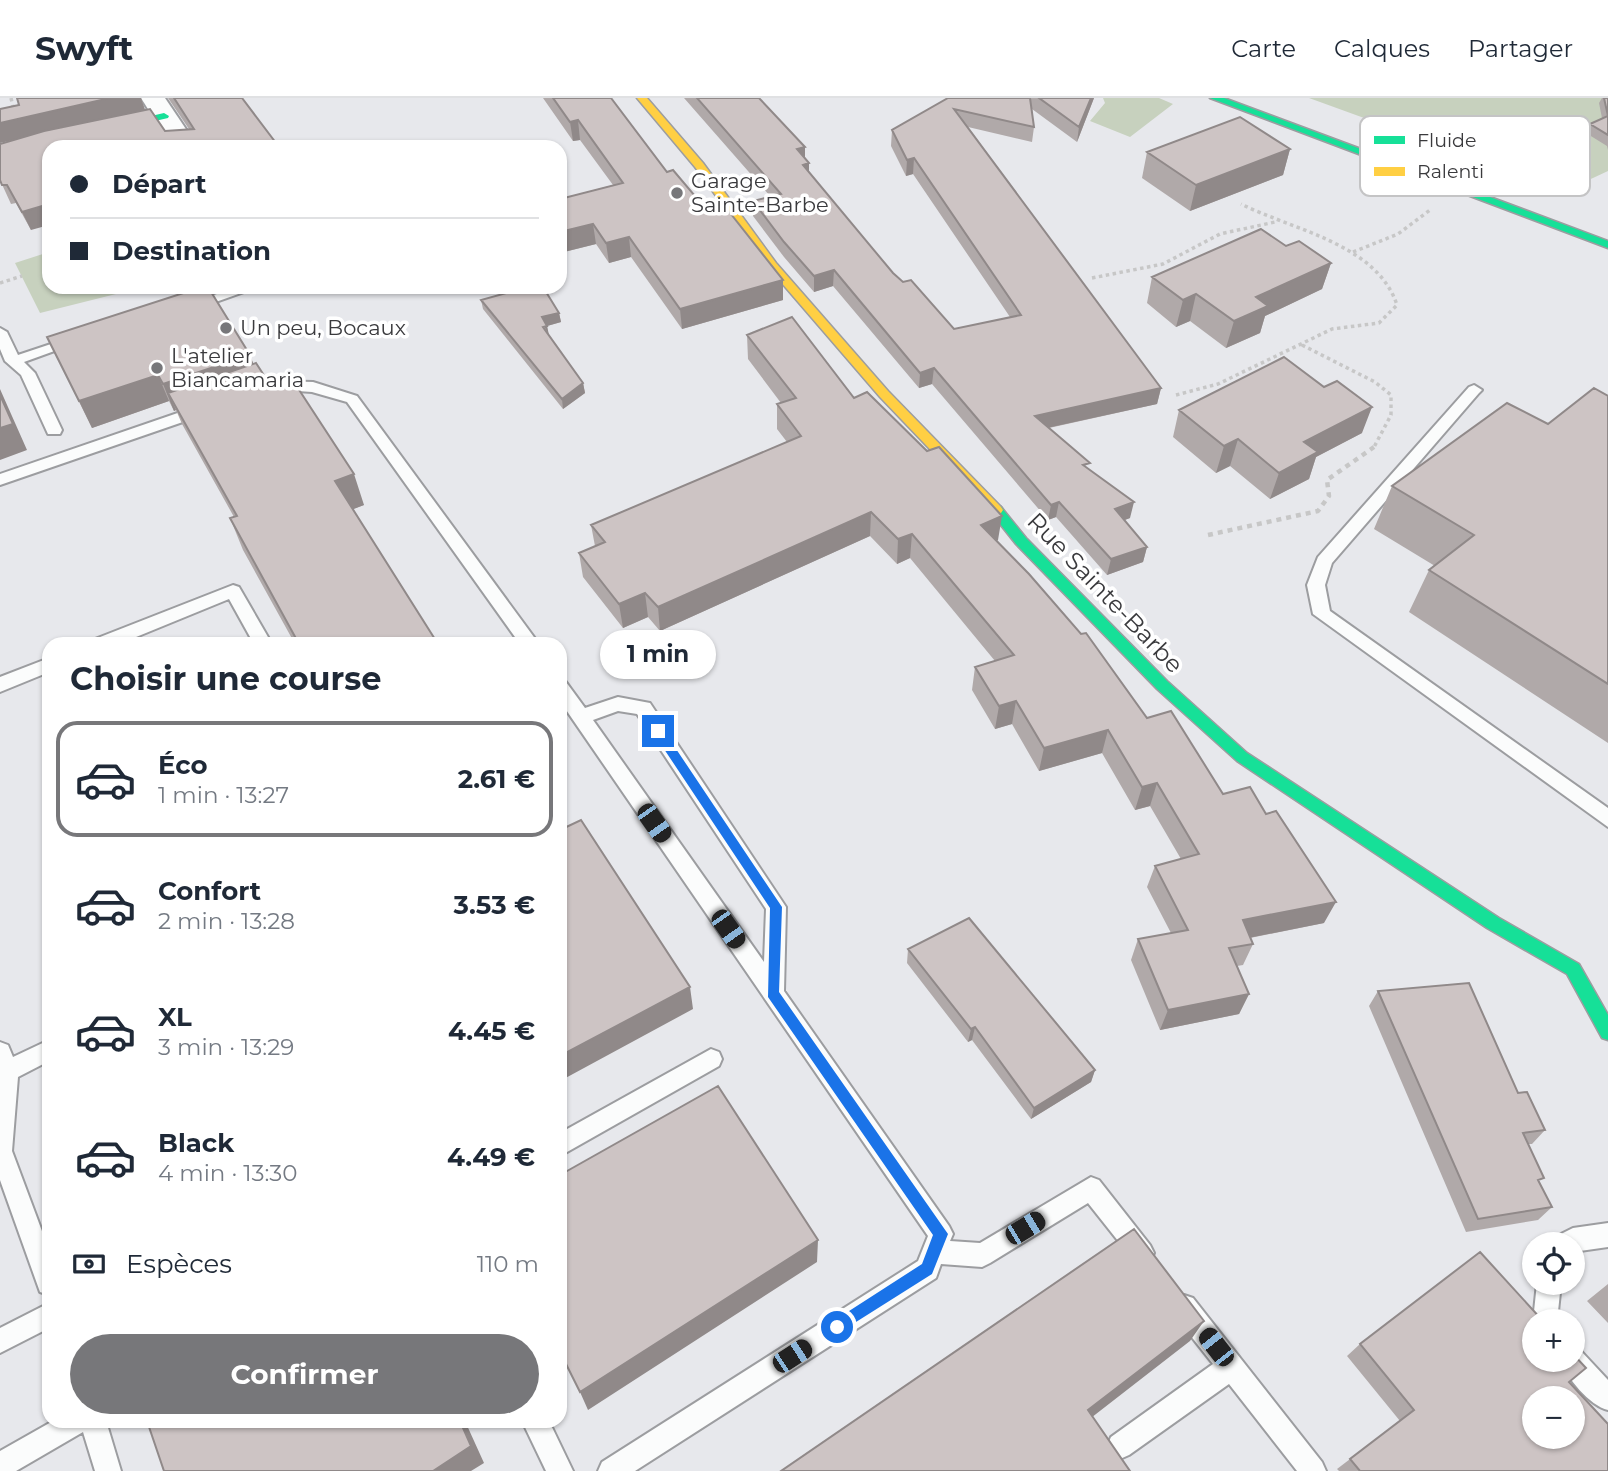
<!DOCTYPE html>
<html lang="fr">
<meta charset="utf-8">
<style>
:root{--surface:#fff;--page:#f2f2f3;--text:#1f2937;--muted:#747a83;--line:#e0e1e3;--accent:#77777a}
body{margin:0;font-family:Montserrat,sans-serif;background:var(--page);color:var(--text);height:100vh;display:flex;flex-direction:column;font-size:26px;white-space:nowrap}
*{box-sizing:border-box;margin:0}
p{font-size:23px;color:var(--muted)}
.icon{flex:none;width:38px;height:38px;fill:none;stroke:currentColor;stroke-width:2;stroke-linecap:round;stroke-linejoin:round}
.map{position:relative;flex:1;overflow:hidden}
.drawer{position:absolute;left:42px;top:539px;width:525px;height:791px;display:flex;flex-direction:column;background:var(--surface);border-radius:21px;box-shadow:0 2px 5px #0004}
.drawer>*{flex:none}
.guide{position:absolute;left:42px;top:42px;width:525px;height:154px;border-radius:21px;box-shadow:0 2px 5px #0004;display:grid;align-content:center;height:154px;padding:0 28px;background:var(--surface)}
.tools{position:absolute;left:1522px;top:1134px;display:grid;gap:14px}
.tools a{display:grid;place-items:center;width:63px;height:63px;border-radius:50%;background:var(--surface);box-shadow:0 2px 5px #0004;font-size:35px}
.end{position:absolute;width:32px;height:32px;margin:-16px;border:9px solid #1a73e8;background:#fff;box-shadow:0 0 0 4px #fff}
.from{border-radius:50%}
.bubble{position:absolute;height:49px;border-radius:24px;background:var(--surface);box-shadow:0 2px 5px #0004;font-size:23px;font-weight:700;line-height:49px;text-align:center}
.car{position:absolute;width:21px;height:42px;margin:-21px -10px;border-radius:9px;box-shadow:0 0 5px 2px #0007;background:linear-gradient(#222 24%,#8ab4d8 0 40%,#222 0 76%,#8ab4d8 0 86%,#222 0)}
.guide b{display:flex;align-items:center;gap:24px;height:66px;font-size:26px}
.guide b+b{border-top:2px solid var(--line)}
.guide i{width:18px;height:18px;background:var(--text)}
ul{padding:0;list-style:none}
li{display:flex;align-items:center;gap:21px;height:116px;margin:0 14px 10px;padding:0 14px;border:4px solid transparent;border-radius:21px}
li div{flex:1}
li b{display:block;font-size:26px}
li em{font-style:normal;font-weight:700}
li.on{border-color:var(--accent)}
li>.icon{width:63px;height:63px;stroke-width:1.5}
h2{padding:0 28px;font-size:32px;line-height:84px}
.pay{display:flex;align-items:center;gap:18px;height:77px;padding:0 28px;font-size:26px}
.pay p{margin-inline-start:auto}
.action{display:flex;gap:14px;margin-top:auto;padding:14px 28px}
.action a{flex:1;height:80px;border-radius:42px;background:var(--accent);color:#fff;font-size:28px;font-weight:700;line-height:80px;text-align:center}
header{display:flex;align-items:center;gap:42px;box-sizing:border-box;height:98px;padding:0 35px;background:var(--surface);border-bottom:2px solid var(--line)}
header strong{font-size:33px}
nav{display:flex;gap:38px;margin-inline-start:auto;font-size:24px}
.map>svg:first-child{display:block}
</style>
<header>
<strong>Swyft</strong>
<nav><a>Carte</a><a>Calques</a><a>Partager</a></nav>
</header>
<div class="map">
<svg width="1608" height="1373" viewBox="0 0 1608 1373">
<rect width="100%" height="100%" fill="#e7e8ec"/>
<path fill="#c7d1be" d="M1103,0H1159L1173,6L1130,39L1090,23L1105,5Z
M1309,0H1608V73L1565,93Z
M49,154V189H144L40,215L15,165Z"/>
<g fill="none" stroke-linecap="round" stroke-linejoin="round">
<defs>
<path id="lane" d="M236,189H258L196,211L191,212L184,208Z
M0,230L7,234L18,257L75,238L82,243L24,264L35,275L62,332L60,336H48L21,277L5,263L0,251Z
M273,283L313,284L357,298L539,546H520L347,304L312,294L268,291L265,288Z
M1474,287L1482,292L1479,295L1332,465L1325,487L1330,513L1608,710V729L1313,516L1307,487L1318,459L1469,289Z
M201,307L206,308V316L0,387V376Z
M233,487L239,489L272,546H254L229,501L119,546H92L95,541Z
M49,560V574L0,594V579Z
M560,582L566,584L585,610L618,599L650,605L786,809L784,893L949,1128L953,1136L950,1143L980,1145L1091,1079L1099,1082L1150,1147L1154,1155L1150,1163L1142,1167L1134,1163L1088,1105L990,1165L982,1169L941,1166L936,1180L635,1373H598L602,1364L918,1163L928,1138L560,603ZM618,613L637,616L766,811L764,864L593,622Z
M49,942V963L18,979L12,1053L49,1152V1197L40,1194L0,1082V944L8,947L13,959Z
M711,951L719,954L722,961L719,968L560,1058V1035Z
M1608,1125V1149L1573,1154V1146H1553L1557,1138L1573,1130Z
M1537,1185H1561L1557,1223H1535V1228L1533,1223Z
M1184,1197L1193,1200L1322,1364L1326,1373H1297L1229,1286L1129,1357L1120,1361L1111,1357L1107,1348L1111,1339L1213,1266L1175,1218L1172,1209L1175,1200Z
M49,1205V1230L0,1255V1230Z
M1573,1250L1581,1253L1608,1282V1312C1590,1308 1566,1279 1560,1262H1573Z
M53,1323H106L121,1373H95L83,1334L16,1373H0V1353Z
M522,1323H549L573,1373H546Z"/>
<path id="street" d="M141,0H165L198,49H172Z"/>
<path id="fast" d="M1210,0H1224L1608,143V150Z
M164,15L169,18L168,20L0,59V53Z
M996,407L1001,409L1026,440L1167,583L1247,655L1499,820L1579,866L1608,917V942L1602,940L1567,876L1487,830L1237,663L1157,591L1016,446L989,412Z"/>
<path id="slow" d="M637,0H647L703,65L776,165L888,293L1001,409L1003,412L1001,415H991L880,299L768,169L695,69Z"/>
</defs>
<use href="#lane" stroke="#9c9da0" stroke-width="4"/>
<use href="#street" stroke="#9c9da0" stroke-width="4"/>
<use href="#fast" stroke="#9c9da0" stroke-width="3"/>
<use href="#slow" stroke="#9c9da0" stroke-width="3"/>
<path stroke="#c7c7c7" stroke-width="3.5" stroke-dasharray="3.5 3.5" stroke-linecap="butt" d="M11,0L14,13
M1353,154L1398,136L1430,112
M1092,180L1163,166L1220,136L1275,124
M0,185L22,178
M1302,247L1375,284L1391,297V317L1373,351
M1176,297L1218,286L1332,231L1379,225L1397,207C1377,146 1293,132 1241,106"/>
<path stroke="#c7c7c7" stroke-width="4.5" stroke-dasharray="5 5" stroke-linecap="butt" d="M1208,437L1318,413L1329,398L1327,382L1374,349"/>
<use href="#lane" fill="#fbfcfc" fill-rule="evenodd"/>
<use href="#street" fill="#fbfcfc" fill-rule="evenodd"/>
<use href="#fast" fill="#16e098" fill-rule="evenodd"/>
<use href="#slow" fill="#ffcf43" fill-rule="evenodd"/>
</g>
<path fill="#b0a9a9" d="M17,0H141L145,12L121,17L165,33L189,31L168,0H242L276,45L49,49L31,132L16,105L11,106L0,82L19,7Z
M543,0H611L667,74L705,110L783,202L682,231L631,159L609,165L596,146L560,155V101L613,87L580,42L573,43Z
M684,0H759L809,65V74L893,175L954,231L1010,219L913,76L906,78L891,48L892,32L948,0H1094L1077,44L1032,11L1034,29L1032,44L968,29L1161,290L1157,306L1049,330L1088,371L1130,420L1124,422L1147,449L1143,464L1107,477L1056,419L1048,422L932,286L919,290L833,188L814,194L784,159L753,118V103L770,98Z
M1602,0H1608V52L1607,48L1586,35L1590,26L1602,20L1599,5Z
M1290,51L1283,77L1190,113L1142,80L1147,54Z
M1286,148L1331,165L1322,191L1265,218L1260,235L1226,250L1190,223L1176,229L1147,205L1152,179Z
M481,202L559,215L561,224L547,228L548,236L583,285L585,295L563,311L483,211Z
M747,237L854,300L998,442L997,443L1147,620L1223,696L1324,825L1250,840L1253,846L1243,867L1237,868L1249,896L1239,916L1160,932L1131,862L1138,841L1171,835L1147,789L1155,768L1181,761L1150,708L1135,712L1102,655L1039,673L1012,626L995,631L972,592L975,569L995,563L910,460L897,466L870,438L660,533L648,519L623,530L583,479L579,455L595,448L591,427L787,344L777,331V306L781,305L748,261Z
M47,239L250,257L253,266L364,407L353,411L438,546H295L243,452L230,420L234,419L182,326L176,312L174,313L169,303L92,330Z
M1608,298V645L1409,514L1429,472L1435,468L1374,431L1392,388L1548,326Z
M1179,312L1362,335L1316,359L1309,381L1270,401L1230,368L1216,375L1173,339Z
M908,851L1095,972L1091,984L1031,1021L972,942L968,944L907,865Z
M1378,893L1518,995L1545,1032L1532,1046H1528L1539,1085L1552,1109L1538,1122L1466,1134L1369,908Z
M1608,1186V1225L1587,1203Z
M1360,1246L1569,1284L1608,1373H1339L1337,1371L1400,1323L1347,1258Z"/>
<path fill="#908989" d="M110,0H141L145,12L0,45V25Z
M1091,0H1094L1077,44L1079,29Z
M578,22L580,42L573,43L570,24Z
M276,45L277,49H264Z
M805,49V65L797,51Z
M1290,51L1283,77L1190,113L1196,87Z
M914,60L913,76L906,78L907,62Z
M809,65V80L803,67Z
M49,106V127L31,132L22,114Z
M593,126L596,146L560,155V134Z
M629,139L631,159L609,165L606,145Z
M1331,165L1322,191L1265,218L1260,235L1226,250L1234,223L1256,199Z
M834,172L833,188L814,194V178Z
M783,182V202L682,231L680,211Z
M1196,196L1190,223L1176,229L1183,202Z
M559,215L561,224L547,228L549,237L544,228L542,219Z
M250,257L260,283L168,295L176,312L174,313L163,286Z
M934,270L932,286L919,290L920,275Z
M158,277L169,303L92,330L79,303Z
M583,285L585,295L563,311L562,301Z
M1161,290L1157,306L1033,333L1035,318Z
M0,291L27,352L0,362Z
M1372,309L1362,335L1316,359L1309,381L1270,401L1279,375L1304,344Z
M1238,341L1230,368L1216,375L1224,348Z
M354,376L364,407L346,414L335,383Z
M1059,404L1056,419L1048,422L1051,407Z
M1134,404L1130,420L1112,427L1115,411Z
M871,414L870,438L660,533L658,509Z
M1002,418L998,442L977,451L981,427Z
M912,436L910,460L897,466L898,441Z
M1147,449L1143,464L1107,477L1111,461Z
M645,495L648,519L623,530L619,506Z
M1016,603L1012,626L995,631L999,608Z
M1108,632L1102,655L1039,673L1044,650Z
M1157,685L1150,708L1135,712L1142,689Z
M1336,804L1324,825L1233,843L1243,822Z
M690,889L693,911L560,983V958Z
M1249,896L1239,916L1160,932L1168,912Z
M975,929L972,942L968,944L971,931Z
M1095,972L1091,984L1031,1021L1034,1010Z
M818,1142L817,1164L588,1312L580,1294Z
M1204,1223L1190,1243L1078,1330L1088,1312Z
M460,1323H465L484,1365L471,1373H433Z"/>
<path fill="#cdc4c4" stroke="#908989" stroke-width="2" fill-rule="evenodd" d="M17,0H110L0,25V11L19,7Z
M174,0H242L276,45L264,49H49V106L22,114L7,87H2L0,82V46L44,33L150,11L165,33L194,31Z
M553,0H611L667,74L673,72L705,110L723,106L783,182L680,211L629,139L606,145L593,126L560,134V101L623,85L578,22L570,24Z
M697,0H759L805,49L797,51L809,65L803,67L893,175L903,184L911,182L954,231L1021,217L914,60L907,62L892,32L948,0H1030L1034,29L954,11L1161,290L1035,318L1090,365L1083,367L1134,404L1115,411L1147,449L1111,461L1059,404L1051,407L934,270L920,275L834,172L814,178L784,144L753,103L781,96Z
M1039,0H1091L1079,29Z
M1604,0H1608V37L1590,26L1608,18Z
M1240,19L1290,51L1196,87L1147,54Z
M1261,131L1286,148L1299,143L1331,165L1256,199L1268,208L1234,223L1196,196L1183,202L1152,179Z
M202,189H208L250,257L163,286L158,277L79,303L47,239Z
M528,189H543L559,215L542,219L547,228L543,229L583,285L562,301L481,202Z
M792,219L854,300L867,294L927,353L939,349L1002,418L981,427L1029,476L1081,536L1086,535L1147,620L1171,613L1223,696L1250,689L1266,716L1276,713L1336,804L1243,822L1253,846L1229,850L1249,896L1168,912L1138,841L1188,832L1155,768L1199,756L1157,685L1142,689L1108,632L1044,650L1016,603L999,608L975,569L1014,557L912,436L898,441L871,414L658,509L645,495L619,506L579,455L605,444L591,427L801,338L777,306L796,300L747,237Z
M1284,259L1324,289L1337,283L1372,309L1304,344L1318,354L1279,375L1238,341L1224,348L1179,312Z
M256,265L269,285L290,278L354,376L335,383L438,546H299L230,420L237,418L168,295Z
M1594,290L1608,298V586L1429,472L1474,437L1392,388L1507,305L1548,326Z
M0,297L13,326L0,330Z
M581,722L690,889L560,958V732Z
M969,820L1095,972L1034,1010L975,929L971,931L908,851Z
M1469,885L1518,995L1527,994L1545,1032L1523,1035L1544,1080L1538,1082L1552,1109L1478,1121L1378,893Z
M718,988L818,1142L580,1294L560,1254V1077Z
M1134,1131L1204,1223L1088,1312L1130,1373H781Z
M1480,1154L1543,1223H1535V1262H1573V1256L1586,1270L1569,1284L1608,1326V1373H1360L1350,1361L1414,1312L1360,1246ZM1535,1300H1573V1339H1535Z
M147,1323H460L471,1348L433,1373H164Z"/>
<path fill="#1a73e8" d="M658,628L662,630L782,809L779,894L948,1136L932,1176L837,1236L830,1229L832,1224L922,1166L933,1137L768,899L770,810L654,636V630Z"/>
<g fill="#77777a" stroke="#fff" stroke-width="2.5">
<circle cx="677" cy="95" r="7"/>
<circle cx="226" cy="230" r="7"/>
<circle cx="157" cy="270" r="7"/>
</g>
<g text-anchor="middle" stroke-width="7" stroke-linejoin="round" paint-order="stroke">
<g font-size="21" fill="#3a3a3d" stroke="#fff" text-anchor="start">
<text x="691" y="90">Garage<tspan x="691" dy="24">Sainte-Barbe</tspan></text>
<text x="240" y="237">Un peu, Bocaux</text>
<text x="171" y="265">L'atelier<tspan x="171" dy="24">Biancamaria</tspan></text>
</g>
<g font-size="24" fill="#3a3a3d" stroke="#fff">
<text transform="translate(1105 495) rotate(46)" y="8">Rue Sainte-Barbe</text>
</g>
</g>
<rect x="1360" y="18" width="230" height="80" rx="10" fill="#fff" stroke="#c4c4c5" stroke-width="2"/>
<rect x="1374" y="38" width="31" height="8" fill="#16e098"/>
<rect x="1374" y="69" width="31" height="9" fill="#ffcf43"/>
<g font-size="19" fill="#3a3a3d">
<text x="1417" y="49">Fluide</text>
<text x="1417" y="80">Ralenti</text>
</g>
</svg>
<div class="tools">
<a><svg class="icon" aria-label="locate" viewBox="0 0 24 24"><circle cx="12" cy="12" r="6"/><path d="M12 2v4M12 18v4M2 12h4M18 12h4"/></svg></a>
<a>+</a>
<a>−</a>
</div>
<i class="end from" style="left:837px;top:1229px"></i>
<i class="end" style="left:658px;top:633px"></i>
<div class="bubble" style="left:600px;top:532px;width:116px">1 min</div>
<i class="car" style="left:654px;top:725px;rotate:145deg"></i>
<i class="car" style="left:728px;top:831px;rotate:145deg"></i>
<i class="car" style="left:1025px;top:1130px;rotate:59deg"></i>
<i class="car" style="left:1216px;top:1249px;rotate:322deg"></i>
<i class="car" style="left:792px;top:1258px;rotate:57deg"></i>
<div class="guide">
<b><i class="from"></i>Départ</b>
<b><i></i>Destination</b>
</div>
<section class="drawer">
<h2>Choisir une course</h2>
<ul>
<li class="on"><svg class="icon" aria-label="car" viewBox="0 0 24 24"><path d="M5 17H2v-5l4-1 3-4h7l3 4 3 1v5h-3M9 17h6M6 11h13"/><circle cx="7" cy="17" r="2"/><circle cx="17" cy="17" r="2"/></svg><div><b>Éco</b><p>1 min · 13:27</p></div><em>2.61 €</em></li>
<li><svg class="icon" aria-label="car" viewBox="0 0 24 24"><path d="M5 17H2v-5l4-1 3-4h7l3 4 3 1v5h-3M9 17h6M6 11h13"/><circle cx="7" cy="17" r="2"/><circle cx="17" cy="17" r="2"/></svg><div><b>Confort</b><p>2 min · 13:28</p></div><em>3.53 €</em></li>
<li><svg class="icon" aria-label="car" viewBox="0 0 24 24"><path d="M5 17H2v-5l4-1 3-4h7l3 4 3 1v5h-3M9 17h6M6 11h13"/><circle cx="7" cy="17" r="2"/><circle cx="17" cy="17" r="2"/></svg><div><b>XL</b><p>3 min · 13:29</p></div><em>4.45 €</em></li>
<li><svg class="icon" aria-label="car" viewBox="0 0 24 24"><path d="M5 17H2v-5l4-1 3-4h7l3 4 3 1v5h-3M9 17h6M6 11h13"/><circle cx="7" cy="17" r="2"/><circle cx="17" cy="17" r="2"/></svg><div><b>Black</b><p>4 min · 13:30</p></div><em>4.49 €</em></li>
</ul>
<div class="pay"><svg class="icon" aria-label="cash" viewBox="0 0 24 24"><path d="M3 7h18v10H3z"/><circle cx="12" cy="12" r="2"/></svg>Espèces<p>110 m</p></div>
<div class="action"><a>Confirmer</a></div>
</section>
</div>
